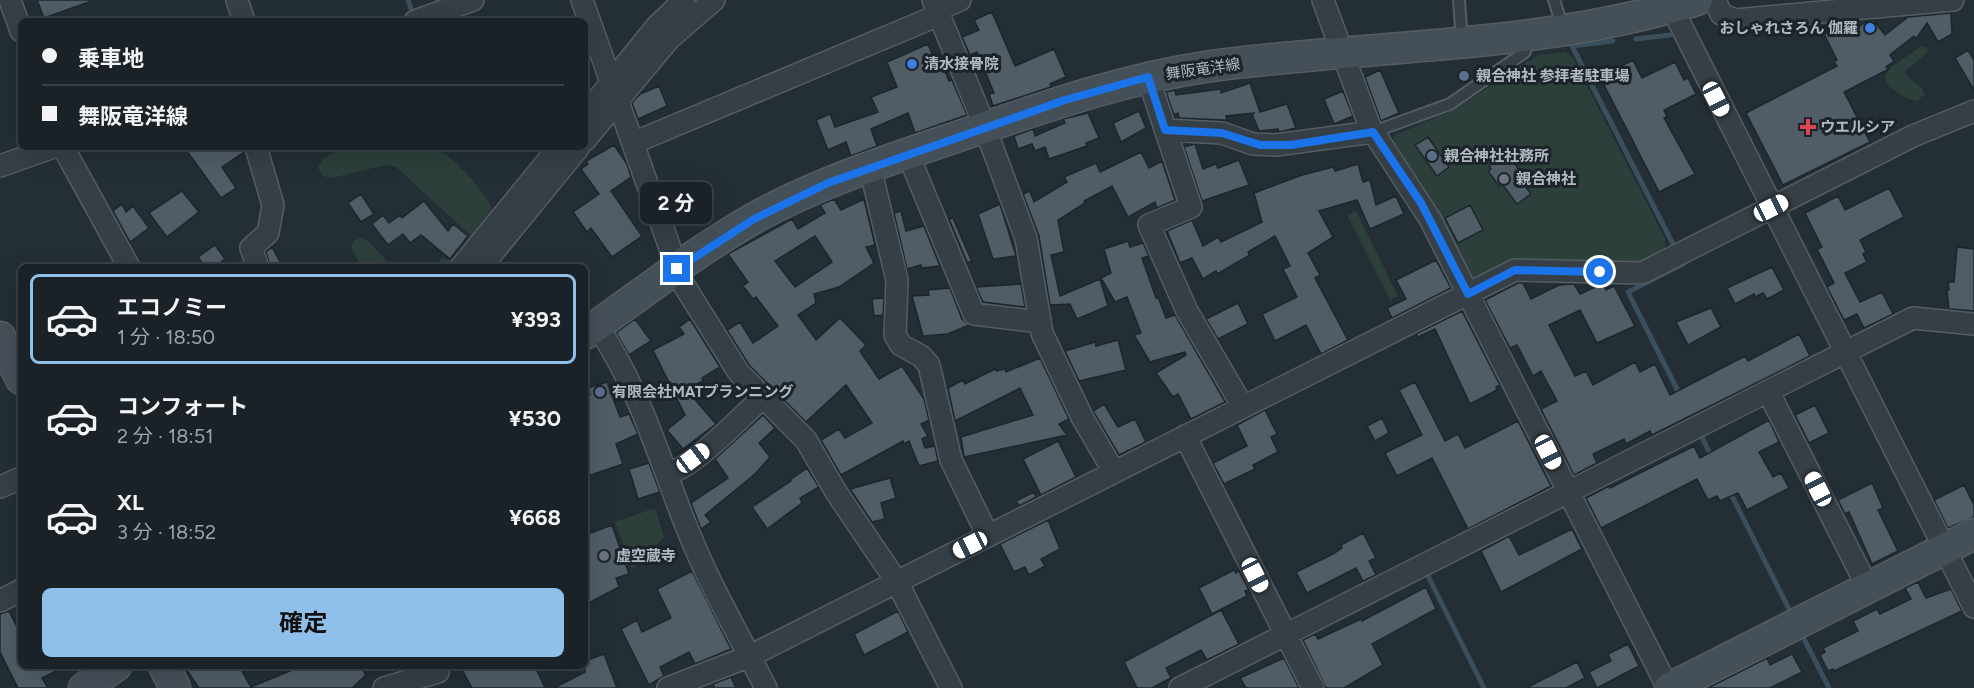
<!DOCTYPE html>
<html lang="ja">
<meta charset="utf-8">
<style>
:root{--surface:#1a2228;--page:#272f34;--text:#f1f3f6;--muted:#9fa4a8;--line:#383f45;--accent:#8ec0ea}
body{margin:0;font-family:Figtree,"Noto Sans JP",sans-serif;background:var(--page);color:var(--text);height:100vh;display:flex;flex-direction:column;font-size:22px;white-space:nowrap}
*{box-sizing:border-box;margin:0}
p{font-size:20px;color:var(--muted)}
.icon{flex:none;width:33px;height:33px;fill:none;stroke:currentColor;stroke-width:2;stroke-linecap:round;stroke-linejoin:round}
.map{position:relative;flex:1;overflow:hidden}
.panel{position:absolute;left:18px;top:264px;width:570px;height:405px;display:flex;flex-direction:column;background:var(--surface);border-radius:9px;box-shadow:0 6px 24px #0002,0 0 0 2px var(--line)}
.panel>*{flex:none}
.hud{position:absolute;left:18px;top:18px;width:570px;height:132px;border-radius:9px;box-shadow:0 6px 24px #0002,0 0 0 2px var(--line);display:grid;align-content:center;height:132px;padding:0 24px;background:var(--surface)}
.end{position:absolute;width:27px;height:27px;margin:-14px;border:8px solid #1a73e8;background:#fff;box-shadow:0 0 0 3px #fff}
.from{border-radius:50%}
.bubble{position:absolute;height:42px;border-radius:9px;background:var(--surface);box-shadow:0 6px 24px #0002,0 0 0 2px var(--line);font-size:20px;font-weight:700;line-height:42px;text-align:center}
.car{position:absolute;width:18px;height:36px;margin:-18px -9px;border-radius:8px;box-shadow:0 0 4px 2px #0007;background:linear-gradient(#fff 24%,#345 0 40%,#fff 0 76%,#345 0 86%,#fff 0)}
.hud b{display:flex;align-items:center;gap:21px;height:57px;font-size:22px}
.hud b+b{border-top:2px solid var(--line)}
.hud i{width:15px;height:15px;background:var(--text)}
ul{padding:10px 0 0;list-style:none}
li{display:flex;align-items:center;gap:18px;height:90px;margin:0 12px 9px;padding:0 12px;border:3px solid transparent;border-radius:9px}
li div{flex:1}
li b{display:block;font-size:22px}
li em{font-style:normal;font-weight:700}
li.active{border-color:var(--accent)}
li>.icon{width:54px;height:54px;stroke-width:1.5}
.action{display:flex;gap:12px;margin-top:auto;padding:12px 24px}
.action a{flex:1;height:69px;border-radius:9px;background:var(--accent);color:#111;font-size:24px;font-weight:700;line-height:69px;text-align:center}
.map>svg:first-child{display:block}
</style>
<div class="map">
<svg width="1974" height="688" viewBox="0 0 1974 688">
<rect width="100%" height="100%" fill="#232e35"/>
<path fill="#2c3f3b" d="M1922,46L1927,48V53L1905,71C1908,82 1922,83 1925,94L1917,101C1904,99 1889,89 1884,77L1890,68Z
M1565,52L1573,58L1665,239V253L1649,263L1478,281L1468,273L1429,198L1396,149L1392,142L1395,135L1454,110L1538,55Z
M360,147C375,147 425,143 435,148C453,156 490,195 493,214L452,267H436L442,257L449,260C457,257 468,243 469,234L396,167L386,165L331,178L323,176L318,168C323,151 345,151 360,147Z
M1356,211L1398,296L1390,300L1347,215Z
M361,238L368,241L393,267H361L351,247L355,240Z
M655,508L664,537L632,570L615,522Z"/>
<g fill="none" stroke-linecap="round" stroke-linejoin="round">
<path stroke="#3a4e5c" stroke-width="5" d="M408,0L413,15
M1636,39L1670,35
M1613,41L1572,46L1676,250
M1680,395L1628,292L1683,264L1681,260
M1701,435L1712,458
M1729,490L1792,615
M1428,576L1484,688
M1801,633L1829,688"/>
</g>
<path fill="#505c66" stroke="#1d262d" stroke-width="1.5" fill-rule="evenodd" d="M37,0H89V2L44,18Z
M992,12L1015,66L1054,49L1066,77L1050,84L1051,87L993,106L989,94L994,93L977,52L970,55L962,37L979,30L974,20Z
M1951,13L1952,34L1938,42L1927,23L1916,39L1914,36L1890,55L1894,61L1886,67L1889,69L1844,92L1870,142L1783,185L1746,113L1837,66L1834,62L1837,60L1824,34L1846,23L1850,22L1854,30L1867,21L1873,20L1885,35L1908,17Z
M928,44L933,56L938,54L949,81L952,80L967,115L915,133L908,113L871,129L877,146L851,156L846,142L828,150L816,120L830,114L835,127L878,112L871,97L897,87L887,62Z
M1968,50L1974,60V90L1955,58Z
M1633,60L1642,78L1675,62L1684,80L1688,78L1696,94L1664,110L1667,117L1664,118L1695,174L1659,192L1600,77Z
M1380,70L1399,113L1381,121L1365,77Z
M1250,83L1260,112L1287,104L1296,128L1279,132L1278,129L1259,131L1252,114L1255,113L1226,116L1227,120H1223L1179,118L1178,113L1174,115L1166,92L1175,90L1176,95L1221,89V93Z
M659,86L667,106L638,119L632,103L640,94Z
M1343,91L1353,116L1334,124L1324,99Z
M1139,111L1146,128L1121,142L1113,123Z
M1088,113L1099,138L1086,143L1087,146L1049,159L1045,147L1035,151L1032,144L1018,149L1014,136L1033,129L1035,136L1065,123L1063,119Z
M1428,137L1449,167L1437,176L1415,145Z
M1195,144L1203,169L1216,164L1218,168L1239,160L1249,185L1202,201L1184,147Z
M614,145L627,164L631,177L611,191L642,236L612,257L591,228L587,232L573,212L599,194L581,169L588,164L586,161Z
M184,147H244V152L222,167L236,188L221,198Z
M1141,152L1149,168L1162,161L1175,200L1157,208L1155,202L1128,217L1112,186L1084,201L1085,203L1058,220L1064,252L1051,255L1060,296L1100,279L1108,306L1077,319L1070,304L1050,305L1039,236L1023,194L1030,191L1034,202L1067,182L1064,177L1096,163L1100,172Z
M1504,156L1506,159L1509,156L1520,171L1516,174L1531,194L1517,204L1502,184L1499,186L1488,171L1491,169L1489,166Z
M1358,164L1363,182L1370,180L1376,205L1396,196L1404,214L1370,229L1357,200L1319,211L1333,237L1308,253L1320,275L1315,278L1348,340L1321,354L1306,325L1275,341L1262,314L1297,297L1283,269L1290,266L1275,236L1248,252L1250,255L1217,274L1216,271L1203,279L1192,258L1180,263L1167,231L1192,220L1203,246L1218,237L1221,242L1262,222L1254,193L1302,175L1333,167L1335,171Z
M1889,188L1904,217L1860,240L1866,252L1863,254L1867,262L1845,273L1860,302L1882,292L1893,314L1864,328L1857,314L1844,320L1827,287L1834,283L1817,249L1822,247L1805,213L1838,196L1845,210Z
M182,191L199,212L167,237L149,213Z
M361,194L374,214L361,222L348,203Z
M834,199L841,210L864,199L875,245L866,247L874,263L839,287L814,294L816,303L798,315L816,340L840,318L866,345L860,351L879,379L902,366L924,399L929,420L921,424L928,436L922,439L925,448L935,446L938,461L919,466L909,441L904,444L903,441L841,475L821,440L839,429L845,438L872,423L846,385L806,422L749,365L727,330L740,322L753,343L778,326L756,297L753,299L743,286L748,282L728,254L792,219L798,229L825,213L820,205ZM815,236L832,262L795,287L775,261Z
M424,201L448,231L453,224L468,236L450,259L421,235L410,243L403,234L388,245L372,224L383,215L389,223L400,215L402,218Z
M122,204L126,212L133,206L149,228L130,242L113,211Z
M1000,204L1016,256L993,259L978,214Z
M1470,205L1483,230L1458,243L1445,218Z
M901,211L906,231L924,226L940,266L922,268L921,265L907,269L894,213Z
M953,218L972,262H967L949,219Z
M1128,241L1130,247L1143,243L1149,256L1142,258L1156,298L1158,297L1166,318L1175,315L1225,402L1191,419L1178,394L1173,397L1156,373L1186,355L1185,352L1150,362L1134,335L1141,333L1127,297L1115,302L1101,278L1111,273L1104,249Z
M215,245L225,259L214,267H205L198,257Z
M272,247L283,267H270L266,252Z
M1957,247L1974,249V311L1949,309L1947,290H1949L1948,282H1954Z
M1436,260L1451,288L1392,318L1387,308L1406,299L1396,280Z
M1772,267L1784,290L1767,299L1763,293L1755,297L1754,294L1735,304L1727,288Z
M1518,283H1523L1531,299L1559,285L1574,284L1580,294L1600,285H1603L1606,290L1614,286L1635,326L1597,343L1580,310L1549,325L1575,376L1586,371L1593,385L1635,362L1640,372L1655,364L1670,395L1745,356L1748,361L1799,334L1810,356L1652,435L1650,431L1626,444L1624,439L1593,454L1597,463L1574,475L1541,409L1557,401L1541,371L1533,376L1517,345L1510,348L1485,300Z
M1021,284L1025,307L983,302L976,287Z
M950,288L962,319L969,325L948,334L923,336L912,296L929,295L928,290Z
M884,298L883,315L874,316L872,299Z
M1238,303L1248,324L1218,339L1206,319Z
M1711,308L1721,327L1688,345L1676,322Z
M1462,311L1500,385L1496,387L1497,390L1470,404L1435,329L1418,337L1416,334Z
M635,319L651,341L629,355L616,333Z
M690,319L720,367L702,378L703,381L686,389L716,424L683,449L667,430L685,415L653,350L684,334L679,327Z
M1118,340L1126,370L1079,381L1065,351L1095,342L1096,346Z
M1040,358L1069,419L1059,424L1067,435L964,457L961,437L1033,415L1020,388L955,421L948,388L963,380L965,384L995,369L996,371L1005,369L1006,372Z
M607,382L620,417L629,414L638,434L616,444L623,464L585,477V397L590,395L588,388Z
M1415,382L1445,441L1458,434L1465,448L1518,421L1551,486L1468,529L1432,458L1397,476L1385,453L1422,435L1399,390Z
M1104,404L1118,427L1135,419L1146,442L1119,455L1093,411Z
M1815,405L1829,433L1809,443L1795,415Z
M1265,410L1277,434L1271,437L1278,452L1253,465L1255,469L1224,484L1213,463L1247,446L1237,425Z
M763,415L775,428L759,443L770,457L755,474L705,515L711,522L701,529L691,503L728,478L715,459Z
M1382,418L1389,433L1375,441L1367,426Z
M1769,420L1779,442L1759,452L1773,477L1781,473L1789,488L1747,510L1738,493L1720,501L1717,496L1708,500L1697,479L1601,528L1586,498L1609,486L1610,488L1694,446L1700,458Z
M1058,441L1076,477L1041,495L1023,459Z
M649,463L660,492L638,499L629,469Z
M807,468L819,487L800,498L802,503L767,529L752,507L791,481L790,480Z
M890,478L896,498L881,503L885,519L872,522L850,489Z
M1872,483L1883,508L1878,510L1898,551L1872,564L1849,512L1845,514L1838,500Z
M1964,485L1974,505V517L1948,528L1934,500Z
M1034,492L1036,497L1019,506L1016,501Z
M1048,520L1060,549L1041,559L1045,566L1029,575L1025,567L1014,572L1000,544Z
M612,525L629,574L616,578L619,587L585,605V535Z
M1572,529L1582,549L1501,592L1481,551L1509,536L1519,555Z
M1363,533L1376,558L1369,561L1376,575L1363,581L1356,568L1307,593L1296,572L1333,554L1342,548L1341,545Z
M1234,570L1236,573L1239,571L1249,590L1245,591L1247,596L1212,614L1199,588Z
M692,571L731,649L695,664L689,652L660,667L664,676L649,685L621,629L637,620L642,632L671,618L657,589Z
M1918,582L1926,598L1951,589L1962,611L1834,671L1833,669L1828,671L1820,655L1825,652L1823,648L1858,631L1853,621L1877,609L1880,614L1911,599L1905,588Z
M1426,587L1436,609L1372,644L1383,665L1344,688H1326L1303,640L1315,634L1318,639L1361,619L1362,621Z
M1221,610L1239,644L1207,660L1201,650L1166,668L1171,678L1152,688H1137L1124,662Z
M9,611L21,635V666H66L42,678L48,688H18L0,652V614Z
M898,611L908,632L864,655L854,634Z
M1628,644L1639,666L1597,688L1589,672L1611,661L1608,654Z
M604,654L617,688H554L585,672V661Z
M1792,654L1802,672L1770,688H1708L1767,658L1770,665Z
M1284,658L1299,688H1246L1240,678Z
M1577,662L1585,678L1566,688H1526Z
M184,666H239L251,687L302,666H360L366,675L352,688H199Z
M460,666H535L545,688H472Z
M731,677L736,688H715L713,684Z"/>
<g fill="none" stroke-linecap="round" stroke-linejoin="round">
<defs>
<path id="lane" d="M1459,0L1462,41
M1554,0L1563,28
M1373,132L1450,104L1525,52L1524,38"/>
<path id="street" d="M10,0L21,31
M237,0L244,21
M582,0L682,282L739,373L806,440L836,492L897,582L951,688
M933,0L981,117L1026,238L1042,333L1082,417L1114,472
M1323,0L1370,127L1430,219L1668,688
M1668,0L1974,607
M1715,0L1721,14L1735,20L1953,0
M937,10L960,0
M415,21L473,0
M1148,77L1191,207L1149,225L1187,311L1243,407
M585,115L656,27L684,0
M1165,130L1222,133L1253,144L1276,145L1373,132
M585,140L669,39L714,0
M633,143L939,15
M63,147L129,267
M256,147L273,205L268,233L251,248L258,267
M908,154L974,314L1032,321L1038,319
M0,166L54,147
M870,167L897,280L895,335L901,345L921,356L929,365L951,460L988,536
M461,267L559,147
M481,267L579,147
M597,326C641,390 660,462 689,533C710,586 740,637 766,688
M1768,391L1868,588
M1185,436L1313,688
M668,474C696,465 738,420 761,399
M0,487L21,478
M0,601L21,590
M384,688L438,672
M668,688L750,656L1515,270L1642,273L1913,136L1974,111
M1180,688L1913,318L1974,324"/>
<path id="secondary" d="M585,334C641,295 696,251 756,217C824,180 898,157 971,132C1048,106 1124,79 1205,67C1369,44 1537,50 1697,0
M0,337L21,379
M164,666L175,688
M84,688L116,666
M1670,688L1974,534"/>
</defs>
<use href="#lane" stroke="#545d64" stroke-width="14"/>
<use href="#street" stroke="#545d64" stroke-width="24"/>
<use href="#secondary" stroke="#545d64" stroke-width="33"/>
<use href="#lane" stroke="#363f46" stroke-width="10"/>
<use href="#street" stroke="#363f46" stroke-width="21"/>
<use href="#secondary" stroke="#454f58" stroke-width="30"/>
</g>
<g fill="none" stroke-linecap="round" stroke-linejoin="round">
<path stroke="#1a73e8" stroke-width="8" d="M677,269L754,219L828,183L1065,100L1148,77L1165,130L1222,133L1260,145H1291L1373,132L1421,203L1468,294L1515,270L1600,272"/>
</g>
<g fill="#3f7fe0" stroke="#1c242a" stroke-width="2">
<circle cx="1870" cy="28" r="6"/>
<circle cx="912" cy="64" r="6"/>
</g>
<g fill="#5c6f8a" stroke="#1c242a" stroke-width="2">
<circle cx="1464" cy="76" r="6"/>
<circle cx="1432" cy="156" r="6"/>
<circle cx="600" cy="392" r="6"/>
</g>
<path fill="#e0444e" stroke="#1c242a" stroke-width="2" d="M1805 118h6v6h6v6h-6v6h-6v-6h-6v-6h6z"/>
<g fill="#6b7280" stroke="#1c242a" stroke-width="2">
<circle cx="1504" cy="179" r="6"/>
<circle cx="604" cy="556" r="6"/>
</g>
<g text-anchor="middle" stroke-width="6" stroke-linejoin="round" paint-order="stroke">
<g font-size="15" font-weight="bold" fill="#b1bac2" stroke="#1c242a" text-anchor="start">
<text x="1858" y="33" text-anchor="end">おしゃれさろん 伽羅</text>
<text x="924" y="69">清水接骨院</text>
<text x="1476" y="81">親合神社 参拝者駐車場</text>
<text x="1820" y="132">ウエルシア</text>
<text x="1444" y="161">親合神社社務所</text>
<text x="1516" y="184">親合神社</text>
<text x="612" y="397">有限会社MATプランニング</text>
<text x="616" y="561">虚空蔵寺</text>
</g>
<g font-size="15" fill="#b1bac2" stroke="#1c242a">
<text transform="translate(1203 69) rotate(-8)" y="5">舞阪竜洋線</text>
</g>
</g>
</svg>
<i class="end from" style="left:1600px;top:272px"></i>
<i class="end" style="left:677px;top:269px"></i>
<div class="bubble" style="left:640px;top:182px;width:72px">2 分</div>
<i class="car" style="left:1716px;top:99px;rotate:153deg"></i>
<i class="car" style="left:1771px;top:208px;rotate:63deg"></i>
<i class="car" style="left:1548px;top:452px;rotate:153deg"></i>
<i class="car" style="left:693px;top:458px;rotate:53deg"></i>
<i class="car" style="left:1818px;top:489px;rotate:333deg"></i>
<i class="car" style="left:970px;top:545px;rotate:243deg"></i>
<i class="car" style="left:1255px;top:575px;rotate:153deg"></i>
<div class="hud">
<b><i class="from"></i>乗車地</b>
<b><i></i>舞阪竜洋線</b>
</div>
<section class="panel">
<ul>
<li class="active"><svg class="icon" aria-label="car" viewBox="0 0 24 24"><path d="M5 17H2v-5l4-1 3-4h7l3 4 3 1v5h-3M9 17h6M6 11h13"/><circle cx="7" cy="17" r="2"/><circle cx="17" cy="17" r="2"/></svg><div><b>エコノミー</b><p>1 分 · 18:50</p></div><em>¥393</em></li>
<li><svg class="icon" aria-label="car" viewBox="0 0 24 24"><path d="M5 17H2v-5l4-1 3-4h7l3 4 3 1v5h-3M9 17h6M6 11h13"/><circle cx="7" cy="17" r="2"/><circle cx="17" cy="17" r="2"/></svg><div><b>コンフォート</b><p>2 分 · 18:51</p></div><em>¥530</em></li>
<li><svg class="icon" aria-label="car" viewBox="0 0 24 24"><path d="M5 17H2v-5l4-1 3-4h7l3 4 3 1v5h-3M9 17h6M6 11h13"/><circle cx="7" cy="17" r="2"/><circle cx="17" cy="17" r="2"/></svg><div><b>XL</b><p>3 分 · 18:52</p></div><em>¥668</em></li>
</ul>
<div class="action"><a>確定</a></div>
</section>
</div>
